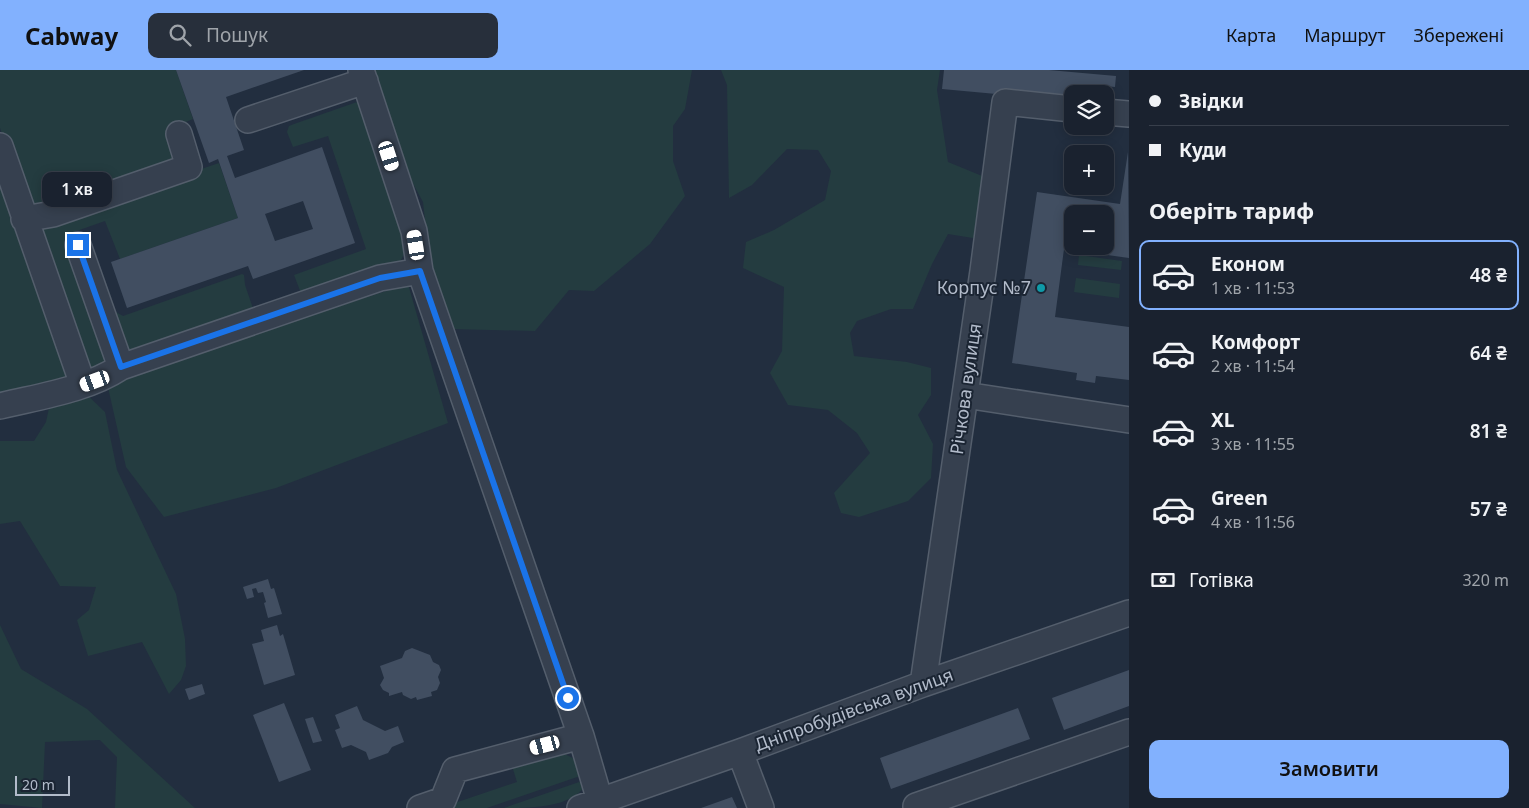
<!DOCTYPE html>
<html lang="uk">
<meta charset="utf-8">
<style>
:root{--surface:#1a222f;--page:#272f3b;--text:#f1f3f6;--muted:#9fa4aa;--line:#383f4b;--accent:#82b1fe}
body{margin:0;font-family:"Noto Sans",sans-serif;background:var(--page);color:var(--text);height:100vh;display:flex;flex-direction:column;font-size:19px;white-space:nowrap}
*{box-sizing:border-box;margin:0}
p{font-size:16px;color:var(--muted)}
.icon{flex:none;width:28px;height:28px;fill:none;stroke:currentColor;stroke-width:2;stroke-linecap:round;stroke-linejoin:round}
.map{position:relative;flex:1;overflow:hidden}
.drawer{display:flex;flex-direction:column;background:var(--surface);width:400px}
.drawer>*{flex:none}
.top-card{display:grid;align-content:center;height:110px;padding:0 20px;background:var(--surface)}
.controls{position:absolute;left:1064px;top:15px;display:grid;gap:10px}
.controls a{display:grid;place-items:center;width:50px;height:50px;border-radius:10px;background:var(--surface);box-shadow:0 2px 12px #0003,0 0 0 1px var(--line);font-size:25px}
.scale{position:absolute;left:15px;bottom:12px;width:55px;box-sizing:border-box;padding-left:5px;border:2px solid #b2bbca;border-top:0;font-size:14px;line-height:18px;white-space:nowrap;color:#b2bbca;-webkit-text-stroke:4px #1b2533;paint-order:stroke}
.end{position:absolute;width:22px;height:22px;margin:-11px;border:6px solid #1a73e8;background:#fff;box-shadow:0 0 0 2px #fff}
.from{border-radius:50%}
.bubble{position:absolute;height:35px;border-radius:10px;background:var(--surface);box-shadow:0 2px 12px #0003,0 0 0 1px var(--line);font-size:16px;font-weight:600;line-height:35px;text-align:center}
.car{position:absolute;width:15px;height:30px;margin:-15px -8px;border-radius:6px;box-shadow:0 0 4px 1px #0007;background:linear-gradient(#fff 24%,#345 0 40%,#fff 0 76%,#345 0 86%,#fff 0)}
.top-card b{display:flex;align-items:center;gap:18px;height:48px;font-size:19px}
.top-card b+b{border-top:1px solid var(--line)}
.top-card i{width:12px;height:12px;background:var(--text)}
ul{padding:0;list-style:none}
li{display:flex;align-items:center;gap:15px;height:70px;margin:0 10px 8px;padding:0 10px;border:2px solid transparent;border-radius:10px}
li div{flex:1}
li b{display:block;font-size:19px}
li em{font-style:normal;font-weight:600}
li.active{border-color:var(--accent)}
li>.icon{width:45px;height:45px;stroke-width:1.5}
h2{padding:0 20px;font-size:22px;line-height:60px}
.pay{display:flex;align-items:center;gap:12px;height:55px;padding:0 20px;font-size:19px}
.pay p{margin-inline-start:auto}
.action{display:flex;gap:10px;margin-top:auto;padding:10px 20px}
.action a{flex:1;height:58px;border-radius:10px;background:var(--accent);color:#111;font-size:20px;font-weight:600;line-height:58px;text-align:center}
header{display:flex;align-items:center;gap:30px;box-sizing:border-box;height:70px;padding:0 25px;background:var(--accent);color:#111}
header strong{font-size:24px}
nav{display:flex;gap:28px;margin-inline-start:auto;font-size:18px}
.search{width:350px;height:45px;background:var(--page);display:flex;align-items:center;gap:12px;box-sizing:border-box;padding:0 18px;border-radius:10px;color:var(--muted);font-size:19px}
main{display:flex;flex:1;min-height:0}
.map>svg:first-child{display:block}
</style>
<header>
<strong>Cabway</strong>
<div class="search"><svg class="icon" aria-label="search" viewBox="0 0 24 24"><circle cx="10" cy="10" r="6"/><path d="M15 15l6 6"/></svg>Пошук</div>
<nav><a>Карта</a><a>Маршрут</a><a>Збережені</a></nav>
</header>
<main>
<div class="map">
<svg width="1129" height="738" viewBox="0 0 1129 738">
<rect width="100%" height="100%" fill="#222e3f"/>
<path fill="#243c40" d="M0,0H176L193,49L169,59L180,96L29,144L0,58Z
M367,0H692L685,39L673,56V91L685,126L650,174L594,221L569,220L535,261L451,259L432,213L423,132L390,71Z
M721,0H940L937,20L948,92L987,108L979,169L948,164L932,194L913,239H891L857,251L850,263L854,286L907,292L931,298V325L918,345L933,374L931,408L908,431L859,447L841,443L834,423L870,383L857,363L828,340L788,335L770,303L782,281L784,217L743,198L746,172L774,160L825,130L831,101L818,80L787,79L752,115L729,128L727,15Z
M357,32H363L367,36L406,180L400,192L304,231L294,205L366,179L328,66L293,77L287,62L289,56L294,54Z
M0,88L74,311L0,331Z
M219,93L238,148L120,189L105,151L68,164L107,272L106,298L81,302L32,153L53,149Z
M1079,185L1122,191L1121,200L1078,195Z
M102,203L116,242L123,246L242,204L244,205L245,215L256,247L126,285L93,205Z
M1076,208L1120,214L1119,228L1074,222Z
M408,214L448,353L276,418L164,447L126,397L107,313L120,306Z
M83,321L105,342L117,400L176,524L185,569L186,596L181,610L169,624L142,572L88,586L77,550L89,540L96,517L60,516L20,451L0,454V371H34L46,352L51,329Z
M0,555L21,599L87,639L195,738H115L117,687L100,670L45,672L42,738L0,734Z
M558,683C575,686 576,690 583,705L487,738H440L517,712L512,696Z
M585,710V716C570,738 531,738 504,738Z"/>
<path fill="#414e61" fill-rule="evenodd" d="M176,0H304L226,27L244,80L227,86L235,108L322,77L355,173L253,209L248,196L127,238L111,192L238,148L218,89L209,93ZM303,131L313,159L275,171L265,144Z
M944,0H1049L1116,6L1115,17L1094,15L1093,24H1072V31L942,19Z
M1128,82L1129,188L1064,179L1055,247L1129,257V310L1096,306L1095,313L1076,310L1077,303L1012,293L1037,122L1120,134ZM1072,144H1105V176H1072Z
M268,509L271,519L274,518L282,544L268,548L264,533L266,532L263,522L258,523L256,518L252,519L254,527L247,529L243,517Z
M277,555L280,566L283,564L295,605L264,615L252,574L264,571L261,560Z
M412,578L430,585L433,592L439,595L441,600L438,607L440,613L437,620L431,622L432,626L417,630L416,627L411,629L403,625L402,622L389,626V623L383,620L380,615L384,608L380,596L402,588L405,581Z
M1129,600V636L1064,660L1052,628Z
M202,614L205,624L189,630L185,619Z
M284,633L311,700L279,712L253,645Z
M357,636L363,650L385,661L398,656L404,672L392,677L388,683L369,690L366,682L351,675L342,678L335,660L340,658L335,645Z
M1018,638L1030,669L891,719L880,688Z
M313,647L322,671L313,673L305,649Z
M732,727L737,738H701Z"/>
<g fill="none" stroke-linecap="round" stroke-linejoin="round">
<defs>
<path id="minor" d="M361,0L414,161L420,201L581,666L600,731
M1105,42L1129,44
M248,50L365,11
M0,76L83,315
M24,149L53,144L189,97L179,64
M78,175L121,297
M965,325L1129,350
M0,336C41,326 86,320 121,297L380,208L420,201
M923,614L983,201L1005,32L1072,39
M740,682L761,738
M916,736L1129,662
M420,738L443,730L455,700L581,666
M580,738L740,682L923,614L1129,543"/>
</defs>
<use href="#minor" stroke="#545e6c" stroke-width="28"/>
<use href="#minor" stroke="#36404f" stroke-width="25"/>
</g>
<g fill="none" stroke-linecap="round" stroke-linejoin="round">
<path stroke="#1a73e8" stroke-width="6" d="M78,175L121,297L380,208L420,201L568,628"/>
</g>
<circle fill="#0f9aa8" stroke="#1b2533" stroke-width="2" cx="1041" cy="218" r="5"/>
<g text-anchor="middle" stroke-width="4" stroke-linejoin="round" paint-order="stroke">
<g font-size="18" fill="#b2bbca" stroke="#1b2533" text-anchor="end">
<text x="1031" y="224">Корпус №7</text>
</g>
<g font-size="18" fill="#b2bbca" stroke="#1b2533">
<text transform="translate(966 319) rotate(-82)" y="6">Річкова вулиця</text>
<text transform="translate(854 640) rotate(-20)" y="6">Дніпробудівська вулиця</text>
</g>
</g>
</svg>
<div class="controls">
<a><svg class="icon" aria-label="layers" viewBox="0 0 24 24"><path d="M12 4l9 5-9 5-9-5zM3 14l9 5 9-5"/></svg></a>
<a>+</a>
<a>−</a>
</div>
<div class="scale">20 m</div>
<i class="end from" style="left:568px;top:628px"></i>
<i class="end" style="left:78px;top:175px"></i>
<div class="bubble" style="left:42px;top:102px;width:70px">1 хв</div>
<i class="car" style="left:389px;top:86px;rotate:162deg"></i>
<i class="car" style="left:416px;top:175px;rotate:351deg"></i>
<i class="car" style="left:95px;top:311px;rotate:250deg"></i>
<i class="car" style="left:545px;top:675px;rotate:255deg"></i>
</div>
<section class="drawer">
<div class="top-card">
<b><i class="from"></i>Звідки</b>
<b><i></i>Куди</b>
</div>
<h2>Оберіть тариф</h2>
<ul>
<li class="active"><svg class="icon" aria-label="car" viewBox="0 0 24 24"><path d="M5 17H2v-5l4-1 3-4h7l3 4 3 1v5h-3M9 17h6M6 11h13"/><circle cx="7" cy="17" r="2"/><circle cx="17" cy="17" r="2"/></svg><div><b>Економ</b><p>1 хв · 11:53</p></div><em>48 ₴</em></li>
<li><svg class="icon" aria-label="car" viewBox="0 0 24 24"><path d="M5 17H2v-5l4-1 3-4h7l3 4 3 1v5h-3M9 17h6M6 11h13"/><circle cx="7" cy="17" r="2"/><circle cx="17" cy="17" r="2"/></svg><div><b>Комфорт</b><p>2 хв · 11:54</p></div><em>64 ₴</em></li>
<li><svg class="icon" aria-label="car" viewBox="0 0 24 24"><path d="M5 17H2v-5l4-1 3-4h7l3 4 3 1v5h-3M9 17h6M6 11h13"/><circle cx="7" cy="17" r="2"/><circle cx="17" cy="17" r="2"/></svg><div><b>XL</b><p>3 хв · 11:55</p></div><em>81 ₴</em></li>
<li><svg class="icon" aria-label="car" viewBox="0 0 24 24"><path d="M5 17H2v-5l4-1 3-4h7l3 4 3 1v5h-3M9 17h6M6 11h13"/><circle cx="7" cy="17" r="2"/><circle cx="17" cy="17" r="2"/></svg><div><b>Green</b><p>4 хв · 11:56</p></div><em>57 ₴</em></li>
</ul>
<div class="pay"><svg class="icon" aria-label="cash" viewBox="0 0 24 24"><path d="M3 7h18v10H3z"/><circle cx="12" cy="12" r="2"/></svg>Готівка<p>320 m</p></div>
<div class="action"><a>Замовити</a></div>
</section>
</main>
